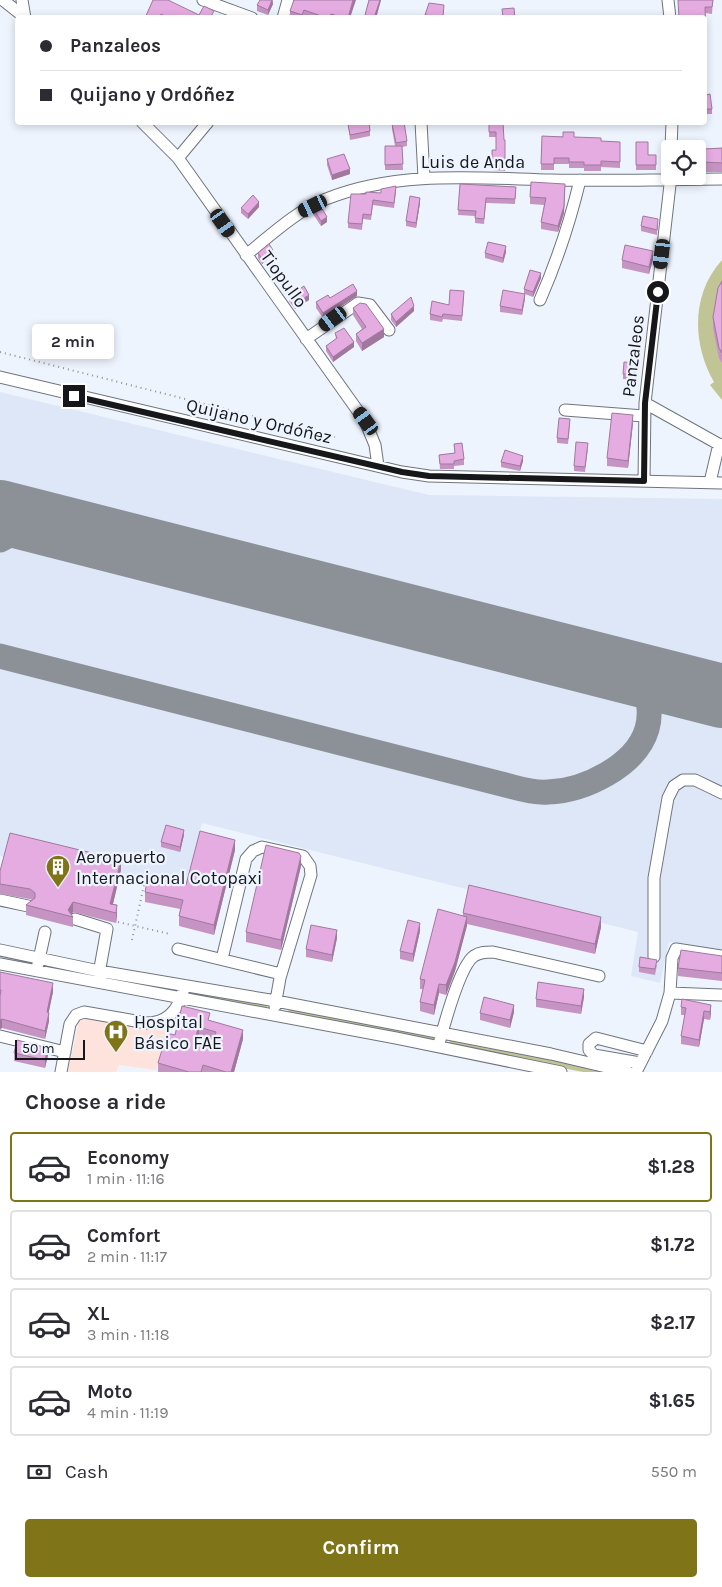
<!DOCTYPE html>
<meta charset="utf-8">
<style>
:root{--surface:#fff;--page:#f7f7f7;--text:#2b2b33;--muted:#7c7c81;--line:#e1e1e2;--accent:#7f7417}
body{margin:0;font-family:Karla,sans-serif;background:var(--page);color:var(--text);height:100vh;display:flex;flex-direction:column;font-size:19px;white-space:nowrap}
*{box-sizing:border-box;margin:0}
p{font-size:16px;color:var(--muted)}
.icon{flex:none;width:28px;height:28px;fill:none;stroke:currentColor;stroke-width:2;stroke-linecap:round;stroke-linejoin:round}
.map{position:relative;height:1072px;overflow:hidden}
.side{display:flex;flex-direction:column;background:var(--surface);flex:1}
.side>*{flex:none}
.top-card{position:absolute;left:15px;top:15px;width:692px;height:110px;border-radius:5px;box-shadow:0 2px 8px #0003;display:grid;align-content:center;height:110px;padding:0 25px;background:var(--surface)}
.fabs{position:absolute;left:661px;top:140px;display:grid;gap:10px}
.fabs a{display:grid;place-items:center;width:45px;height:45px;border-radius:5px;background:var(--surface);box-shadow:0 2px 8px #0003;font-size:25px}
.scale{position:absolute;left:15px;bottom:12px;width:70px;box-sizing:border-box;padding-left:5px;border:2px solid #15171b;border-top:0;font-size:14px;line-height:18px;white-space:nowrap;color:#15171b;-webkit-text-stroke:4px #eef4fe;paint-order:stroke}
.end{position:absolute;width:22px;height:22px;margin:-11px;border:6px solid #15171b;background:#fff;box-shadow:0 0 0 2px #fff}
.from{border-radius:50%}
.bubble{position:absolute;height:35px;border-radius:5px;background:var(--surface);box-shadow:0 2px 8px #0003;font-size:16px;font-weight:700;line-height:35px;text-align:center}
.car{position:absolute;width:15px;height:30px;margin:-15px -8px;border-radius:6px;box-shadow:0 0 4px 1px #0007;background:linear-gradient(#222 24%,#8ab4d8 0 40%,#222 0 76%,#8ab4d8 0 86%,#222 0)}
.top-card b{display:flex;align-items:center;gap:18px;height:48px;font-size:19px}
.top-card b+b{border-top:1px solid var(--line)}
.top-card i{width:12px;height:12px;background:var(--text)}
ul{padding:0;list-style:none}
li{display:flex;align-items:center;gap:15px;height:70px;margin:0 10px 8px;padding:0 15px;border:2px solid var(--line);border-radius:5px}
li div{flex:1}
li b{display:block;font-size:19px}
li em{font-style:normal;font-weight:700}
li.selected{border-color:var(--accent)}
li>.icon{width:45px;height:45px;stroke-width:1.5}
h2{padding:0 25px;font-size:22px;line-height:60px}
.pay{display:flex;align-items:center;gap:12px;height:55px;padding:0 25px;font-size:19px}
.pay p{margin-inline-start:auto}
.button{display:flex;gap:10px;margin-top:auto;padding:10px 25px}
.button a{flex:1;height:58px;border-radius:5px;background:var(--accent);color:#fff;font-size:20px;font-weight:700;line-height:58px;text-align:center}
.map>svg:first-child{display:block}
</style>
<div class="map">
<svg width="722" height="1072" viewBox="0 0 722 1072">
<rect width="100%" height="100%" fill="#eef4fe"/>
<path fill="#dee7f8" d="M0,392L429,495L722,499V951L669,942L660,983L631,976L638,932L202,823L184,892L120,876L110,914L117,915L116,923L76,914L73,927L26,915L29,901L0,895V881L5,857L0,856Z"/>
<path fill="#fde3db" d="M80,1016L167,1030L156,1070L119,1065L116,1072H68Z"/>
<path fill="#c1c495" d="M722,260V400L710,385L714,382C692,344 691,294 722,260Z
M110,978L268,1002L267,1009Z
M289,1007L438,1036L436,1043L288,1014Z
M450,1038L619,1072H583L449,1046Z"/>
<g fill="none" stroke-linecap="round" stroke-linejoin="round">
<path stroke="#8c9198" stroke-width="25" d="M0,540C25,526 47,526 75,531
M0,656L513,787C524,790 536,793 548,792C584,791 636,766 647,729C652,712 648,693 642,676"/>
<path stroke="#8c9198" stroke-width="64" d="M0,512L722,696"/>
<defs>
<path id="minor" d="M3,0L23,16
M22,0L25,18
M203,0L252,18
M668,0L670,18
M283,18L288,0
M142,122L178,158L365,421L375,445L378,466
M421,122L424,178
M671,149L672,122
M178,158L208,122
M246,255C271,235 296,211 326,199C398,170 476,178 551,180C608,181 665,180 722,179
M540,300C557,261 570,222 580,180
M306,339L358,303L370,305L389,330
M0,377L402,472L429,476L722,483
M645,403L722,446
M565,410L644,416
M644,481L645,403L671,176
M710,482L719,444
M0,900L28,906
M75,919L107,929L98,979
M178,949L281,974
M0,950L99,971L276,1001L551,1054L628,1072
M654,957V878L668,798L674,786L683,780H695L722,793
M222,959L246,859L253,851L262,847L303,856L310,866L311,875L280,978L275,1006
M0,964L396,1038L561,1072
M38,964L45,932
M670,993L672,958L676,949L722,956
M0,1036L65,1052
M440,1040C445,1022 460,966 474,956C480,952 486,952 493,952L599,976
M640,1063L594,1055L589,1050V1044L596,1038L647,1051
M61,1072L70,1024L76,1015L84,1012L147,1023C167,1023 178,1010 183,992
M636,1072L662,1021L670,993L721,995"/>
</defs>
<use href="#minor" stroke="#6f747d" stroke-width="13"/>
<path stroke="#8c9097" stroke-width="2" stroke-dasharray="1 4" stroke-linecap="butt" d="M0,352L335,437
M118,922L170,934
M132,940L144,885"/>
<use href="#minor" stroke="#fff" stroke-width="11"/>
</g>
<path fill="#c594c2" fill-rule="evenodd" d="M153,0L199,15L214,16L213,18H145Z
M273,0V4L268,15L257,11V5Z
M294,0L350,18H290V11Z
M369,0H381L376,18H365V15Z
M713,0L712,14L705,13L706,40H705V18H679Z
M444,10L443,18H425V15Z
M705,95L712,109V114H705Z
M489,122L504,140H505V171L492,170V150H496V137H489Z
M348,124L370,131V136L350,140Z
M392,124L407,141V146L402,147L403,170H385V146H395L392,129Z
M542,136L574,137L601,141L620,142V168L601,167V171H584V168H569V164H554V170H541Z
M636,142L648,155H656V170H636Z
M722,148V172H704V149Z
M327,159L350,174L332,180L327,165Z
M460,184L516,187L515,204L486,203L484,224L475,223V216L458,215Z
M565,191L564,213L558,232L541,229V222L544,205L530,204V197Z
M396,192L394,208L373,205L371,220L363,219L362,230L348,228V223L366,194Z
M420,203L416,228L406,226V221Z
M259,207L248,219L241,213V208Z
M313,208L327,222L321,226L313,214Z
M658,224L657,235L641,231V226Z
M506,252L503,263L485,258V253Z
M258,253L273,255L262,264L258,258Z
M653,259L649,274L622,268V260Z
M541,278L533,297L525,294L522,315L500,312V306L524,294V289Z
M722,281V363L719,358L713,328V317Z
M289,296L309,300L295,309L289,301Z
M357,296L323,318L316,308V302L330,298Z
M464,297L462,321L443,319L442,322L430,320V314Z
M353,308L384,337L362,351L356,341V334L362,329L353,315Z
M414,311L396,327L391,320V314Z
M335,333L354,347L333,362L326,351V346L336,339Z
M636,363L635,380L623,379V374Z
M633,423L628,468L607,466V458Z
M570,425L568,444L557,443V438Z
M454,444L464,459V465L454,466V469H440L439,455L455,453Z
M588,449L585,472L574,471V466Z
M523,461L520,471L501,467V462Z
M184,835L180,852L161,847V842Z
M235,850L214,935L179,926V916L180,909L145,902V892L186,885Z
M301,866L281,950L246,942V932Z
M121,870L113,904L117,915L116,923L73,912L71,915L73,917V927L26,915V905L32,900L30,899L0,894V871Z
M463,913L601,927L595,954L467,924L455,971L446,995L439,993L434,1015L420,1011V1002L423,989H420V979L463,916Z
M420,931L413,962L400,959V951Z
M337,938L332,962L306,957V949Z
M722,956V981L678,976V968Z
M657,965L655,975L639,972V967Z
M0,972L53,992L48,1012L49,1021L45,1039L2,1028L0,1029Z
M584,997L581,1014L536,1007V999Z
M711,1005V1013L710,1020L704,1019L699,1047L681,1044V1036L685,1015H681V1007Z
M514,1012L510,1028L480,1020V1013Z
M210,1021L243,1039L234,1072H158V1063L175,1035ZM199,1036L213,1040L212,1046L197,1042Z
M14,1053L48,1055L45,1068L14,1061Z"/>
<path fill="#a0789e" d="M272,0L273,4L268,15V10Z
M353,0H356L350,18H348Z
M380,0H381L376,18H374Z
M350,169V174L332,180V175Z
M565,184L564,213L558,232V226Z
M420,198V203L416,228V223Z
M259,202V207L248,219V214Z
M327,217V222L321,226V221Z
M506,246V252L503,263V258Z
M273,250V255L262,264V259Z
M653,251V259L649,274V267Z
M541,273V278L533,297V292Z
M357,291V296L323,318V313Z
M525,294V299L522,315V310Z
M309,295V300L295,309V304Z
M414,306V311L396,327V322Z
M384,329V337L362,351V343Z
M354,342V347L333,362V357Z
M633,415V423L628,468V461Z
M523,456V461L520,471V466Z
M184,830V835L180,852V847Z
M235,840V850L214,935V925Z
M301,856V866L281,950V940Z
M121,860V870L111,912L110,904Z
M73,902V912L70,916L68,910Z
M117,905V915L116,923V913Z
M467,917V926L455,971L446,995V985Z
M601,917V927L595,954V944Z
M420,923V931L413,962V954Z
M337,930V938L332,962V955Z
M53,983V992L47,1021V1012Z
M439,984V993L434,1015V1005Z
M584,989V997L581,1014V1006Z
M514,1005V1012L510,1028V1020Z
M711,1005V1013L710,1020V1012Z
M704,1011V1019L699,1047V1040Z
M49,1013V1021L45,1039V1031Z
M2,1019V1028L0,1029V1020Z
M199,1027V1036L194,1050V1041Z
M243,1030V1039L234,1072H231Z
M48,1048V1055L45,1068V1060Z"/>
<path fill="#e5ace2" stroke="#a0789e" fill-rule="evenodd" d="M153,0H168L199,15L204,6L214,11L210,18H168L161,14L160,18H145Z
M260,0H272L268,10L257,5Z
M294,0H353L348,18H344L331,14L329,18H327L304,10L302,15L290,11Z
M369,0H380L374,18L365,15Z
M678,0H713L712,7H705L706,33L705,34V18H679Z
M429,3L444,5L443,17L425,15Z
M514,8L515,18H503L502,9Z
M710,94L712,109H705V95Z
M357,122H369L370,131L350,135L348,124Z
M404,122L407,141L396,143L392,124Z
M489,122H503L504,140H505V166L492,165V150H496V132H489Z
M563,132H574V137L601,138V141L620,142V162L601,161V165H584V162H569V158H554V164H541L542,136L563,137Z
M636,142H648V155H656V165H636Z
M385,146H402L403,164L385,165Z
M722,148V163L704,162V149Z
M344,154L350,169L332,175L327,159Z
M531,182L565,184L564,206L558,226L541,222L546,198L530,197Z
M460,184L516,187L515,199L486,198L484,219L475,218L476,211L458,210Z
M396,186L394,203L373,200L371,215L363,214L362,224L348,223L351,194H366V192L381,193V189Z
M253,195L259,202L248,214L241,208Z
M410,196L420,198L416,223L406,221Z
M320,205L327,217L321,221L313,208Z
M643,216L658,219L657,230L641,226Z
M488,242L506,246L503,258L485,253Z
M269,244L273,250L262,259L258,253Z
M625,245L653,251L649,267L622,260Z
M530,270L541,273L533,292L524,289Z
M722,281V353L719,348L713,317L718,288Z
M353,284L357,291L323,313L316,302L328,295L330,298Z
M304,286L309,295L295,304L289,296Z
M450,290L464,291L462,316L443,314L442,317L430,314L432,301L449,305Z
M503,290L525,294L522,310L500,306Z
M411,297L414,306L396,322L391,314Z
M360,303L366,304L384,329L362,343L356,334L366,327L353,308Z
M344,328L354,342L333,357L326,346L337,338L335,333Z
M624,362L636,363L635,375L623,374Z
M612,413L633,415L628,461L607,458Z
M559,418L570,419L568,439L557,438Z
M576,442L588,443L585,467L574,466Z
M462,443L464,459L454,461V464H440L439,455L455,453L454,444Z
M505,450L523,456L520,466L501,462Z
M166,825L184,830L180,847L161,842Z
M200,831L235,840L214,925L179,916L183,900L145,892L148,877L186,885Z
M10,833L121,860L110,904L117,905L116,913L73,902L68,910L73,917L26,905L35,898V893L30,889L0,884V871Z
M266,845L299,853L301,856L281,940L246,932Z
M469,885L601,917L595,944L463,913Z
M438,909L467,917L455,962L446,985L439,984L434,1005L420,1002L425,980L420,979Z
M408,920L420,923L413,954L400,951Z
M311,925L337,930L332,955L306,949Z
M681,950L722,956V973L678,968Z
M640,957L657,960L655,969L639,967Z
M0,972L53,983L47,1012L49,1013L45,1031L2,1019L0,1020V996L1,990H0Z
M538,982L584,989L581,1006L536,999Z
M484,997L514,1005L510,1020L480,1013Z
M682,999L711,1005L710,1012L704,1011L699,1040L681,1036L686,1008L681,1007Z
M182,1006L210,1013L208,1020L243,1030L231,1072H226L203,1065L201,1072H189L158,1063L167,1033L175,1035ZM199,1027L216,1032L212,1046L194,1041Z
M17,1040L48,1048L45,1060L14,1053Z"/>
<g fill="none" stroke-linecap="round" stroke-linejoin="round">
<path stroke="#15171b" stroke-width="6" d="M74,396L402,472L429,476L644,481L645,403L658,292"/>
</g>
<defs>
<symbol id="building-pin" viewBox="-11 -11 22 30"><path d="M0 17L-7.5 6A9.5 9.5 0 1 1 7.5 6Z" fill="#7f7417" stroke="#eef4fe"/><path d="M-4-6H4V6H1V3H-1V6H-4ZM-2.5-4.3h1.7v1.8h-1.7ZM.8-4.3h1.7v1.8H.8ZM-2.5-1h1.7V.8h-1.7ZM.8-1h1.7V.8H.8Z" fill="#fff"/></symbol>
<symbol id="hospital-pin" viewBox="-11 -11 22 30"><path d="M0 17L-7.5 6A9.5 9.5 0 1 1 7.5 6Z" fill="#7f7417" stroke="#eef4fe"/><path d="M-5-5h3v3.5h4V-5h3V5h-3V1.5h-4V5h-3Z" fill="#fff"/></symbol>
</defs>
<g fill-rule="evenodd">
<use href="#building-pin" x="44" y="853" width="28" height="38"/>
<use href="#hospital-pin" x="102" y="1018" width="28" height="38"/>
</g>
<g text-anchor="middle" stroke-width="4.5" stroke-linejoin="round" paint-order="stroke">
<g font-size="18" fill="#15171b" stroke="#eef4fe">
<text x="473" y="168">Luis de Anda</text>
<text transform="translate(284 279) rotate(54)" y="6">Tiopullo</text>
<text transform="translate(633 356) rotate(-83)" y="6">Panzaleos</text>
<text transform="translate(259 421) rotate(13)" y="6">Quijano y Ordóñez</text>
</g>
<g font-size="18" fill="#15171b" stroke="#eef4fe" text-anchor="start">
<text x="76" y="863">Aeropuerto<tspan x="76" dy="21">Internacional Cotopaxi</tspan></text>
<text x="134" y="1028">Hospital<tspan x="134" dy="21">Básico FAE</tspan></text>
</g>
</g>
</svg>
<div class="fabs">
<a><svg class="icon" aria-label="locate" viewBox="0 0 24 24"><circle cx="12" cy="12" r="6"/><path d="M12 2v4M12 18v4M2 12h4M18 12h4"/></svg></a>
</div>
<div class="scale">50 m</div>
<i class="end from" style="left:658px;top:292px"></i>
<i class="end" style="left:74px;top:396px"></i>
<div class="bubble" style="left:32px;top:324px;width:82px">2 min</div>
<i class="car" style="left:313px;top:206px;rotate:244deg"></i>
<i class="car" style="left:223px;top:223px;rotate:145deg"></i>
<i class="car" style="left:662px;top:254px;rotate:187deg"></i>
<i class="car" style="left:333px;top:319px;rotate:234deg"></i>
<i class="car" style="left:366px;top:421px;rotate:324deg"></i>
<div class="top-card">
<b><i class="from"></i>Panzaleos</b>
<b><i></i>Quijano y Ordóñez</b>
</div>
</div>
<section class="side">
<h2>Choose a ride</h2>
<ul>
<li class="selected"><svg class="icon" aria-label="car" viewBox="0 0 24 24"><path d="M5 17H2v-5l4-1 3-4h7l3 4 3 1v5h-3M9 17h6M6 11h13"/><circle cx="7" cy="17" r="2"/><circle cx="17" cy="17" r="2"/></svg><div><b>Economy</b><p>1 min · 11:16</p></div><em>$1.28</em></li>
<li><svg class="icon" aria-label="car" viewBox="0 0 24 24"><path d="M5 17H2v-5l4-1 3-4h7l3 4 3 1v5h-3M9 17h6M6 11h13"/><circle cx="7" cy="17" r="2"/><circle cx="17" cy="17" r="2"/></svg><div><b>Comfort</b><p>2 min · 11:17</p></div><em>$1.72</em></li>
<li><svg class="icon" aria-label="car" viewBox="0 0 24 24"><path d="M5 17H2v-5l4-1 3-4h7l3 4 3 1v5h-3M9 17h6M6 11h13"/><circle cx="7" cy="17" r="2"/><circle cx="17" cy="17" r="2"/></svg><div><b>XL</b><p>3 min · 11:18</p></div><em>$2.17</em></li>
<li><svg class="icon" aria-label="car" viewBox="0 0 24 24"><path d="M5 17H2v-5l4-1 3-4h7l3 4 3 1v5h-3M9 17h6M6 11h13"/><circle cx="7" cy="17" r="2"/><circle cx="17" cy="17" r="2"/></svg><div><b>Moto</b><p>4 min · 11:19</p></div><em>$1.65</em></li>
</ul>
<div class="pay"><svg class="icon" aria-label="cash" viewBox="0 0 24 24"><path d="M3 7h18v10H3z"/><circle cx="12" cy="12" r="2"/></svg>Cash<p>550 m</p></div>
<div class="button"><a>Confirm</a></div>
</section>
